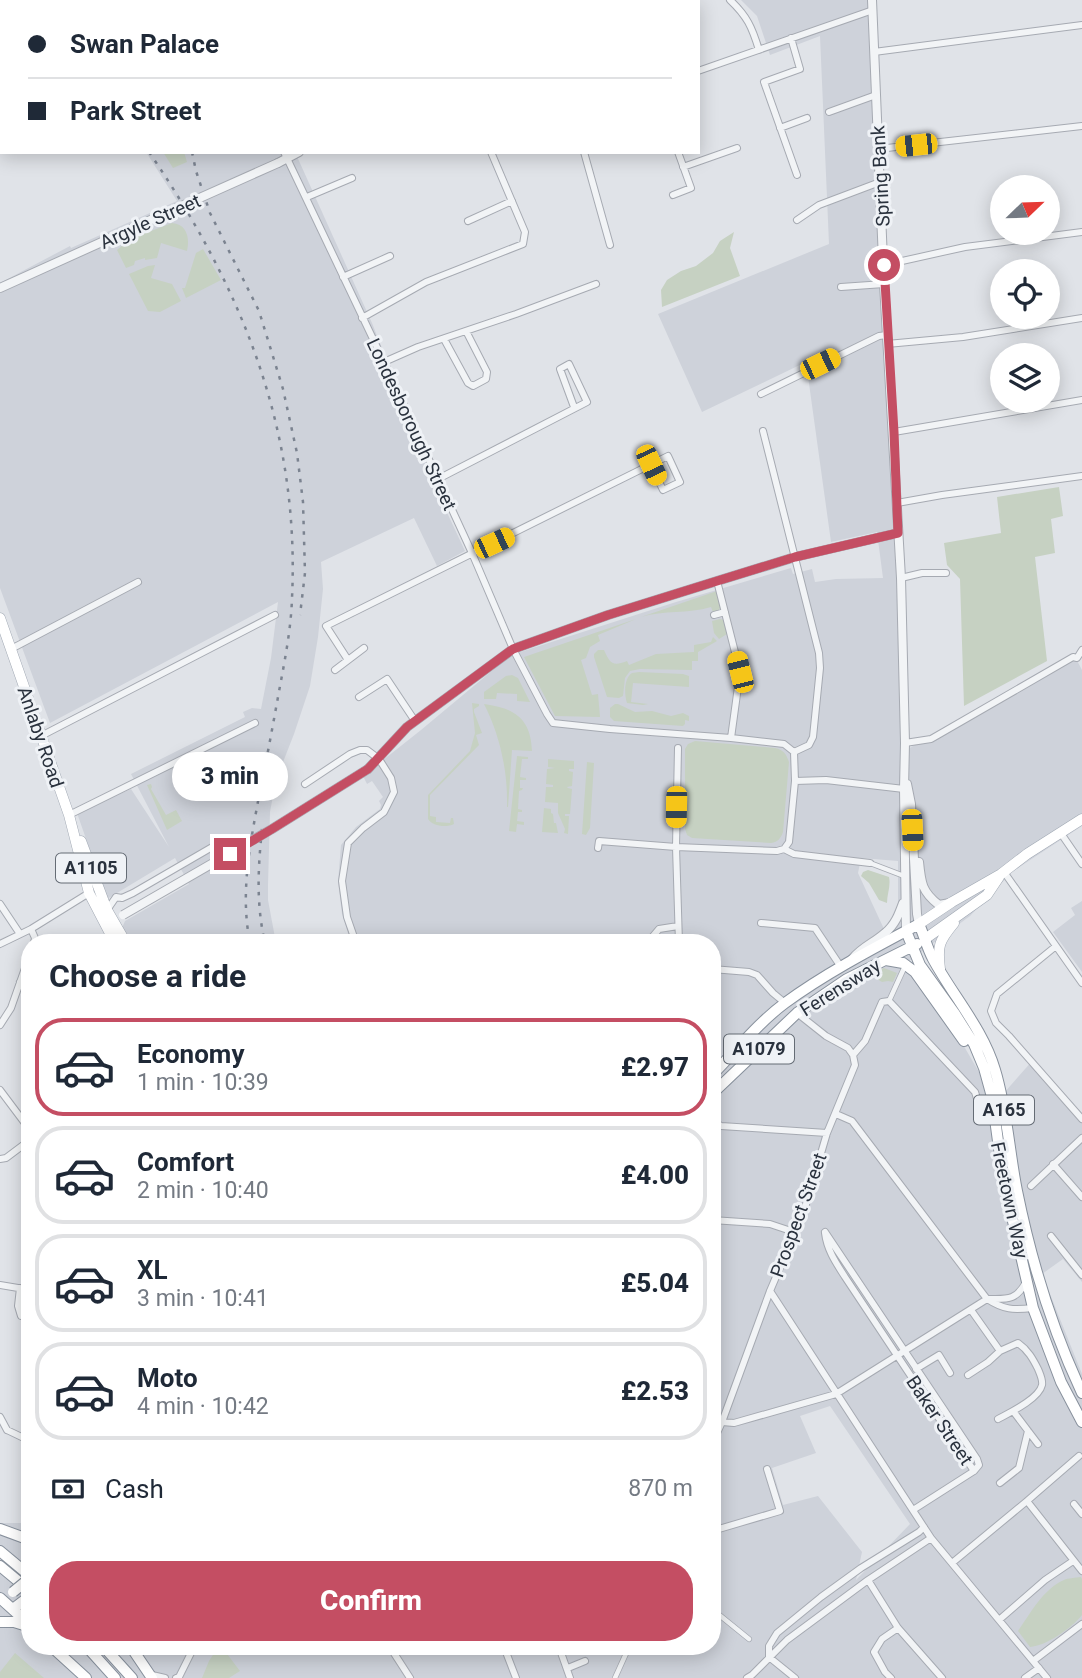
<!DOCTYPE html>
<meta charset="utf-8">
<style>
:root{--surface:#fff;--page:#f6f6f7;--text:#1f2937;--muted:#747a83;--line:#e0e1e3;--accent:#c44e63}
body{margin:0;font-family:Roboto,sans-serif;background:var(--page);color:var(--text);height:100vh;display:flex;flex-direction:column;font-size:26px;white-space:nowrap}
*{box-sizing:border-box;margin:0}
p{font-size:23px;color:var(--muted)}
.icon{flex:none;width:38px;height:38px;fill:none;stroke:currentColor;stroke-width:2;stroke-linecap:round;stroke-linejoin:round}
.map{position:relative;flex:1;overflow:hidden}
.details{position:absolute;left:21px;top:934px;width:700px;height:721px;display:flex;flex-direction:column;background:var(--surface);border-radius:28px;box-shadow:0 4px 18px #0003}
.details>*{flex:none}
.banner{position:absolute;left:0px;top:0px;width:700px;height:154px;box-shadow:0 4px 18px #0003;display:grid;align-content:center;height:154px;padding:0 28px;background:var(--surface)}
.needle{width:46px;rotate:67deg}
.fabs{position:absolute;left:990px;top:175px;display:grid;gap:14px}
.fabs a{display:grid;place-items:center;width:70px;height:70px;border-radius:50%;background:var(--surface);box-shadow:0 4px 18px #0003;font-size:35px}
.end{position:absolute;width:32px;height:32px;margin:-16px;border:9px solid #c44e63;background:#fff;box-shadow:0 0 0 4px #fff}
.from{border-radius:50%}
.bubble{position:absolute;height:49px;border-radius:24px;background:var(--surface);box-shadow:0 4px 18px #0003;font-size:23px;font-weight:800;line-height:49px;text-align:center}
.car{position:absolute;width:21px;height:42px;margin:-21px -10px;border-radius:9px;box-shadow:0 0 5px 2px #0007;background:linear-gradient(#f5c518 24%,#345 0 40%,#f5c518 0 76%,#345 0 86%,#f5c518 0)}
.banner b{display:flex;align-items:center;gap:24px;height:66px;font-size:26px}
.banner b+b{border-top:2px solid var(--line)}
.banner i{width:18px;height:18px;background:var(--text)}
ul{padding:0;list-style:none}
li{display:flex;align-items:center;gap:21px;height:98px;margin:0 14px 10px;padding:0 14px;border:4px solid var(--line);border-radius:28px}
li div{flex:1}
li b{display:block;font-size:26px}
li em{font-style:normal;font-weight:800}
li.selected{border-color:var(--accent)}
li>.icon{width:63px;height:63px;stroke-width:1.5}
h2{padding:0 28px;font-size:32px;line-height:84px}
.pay{display:flex;align-items:center;gap:18px;height:77px;padding:0 28px;font-size:26px}
.pay p{margin-inline-start:auto}
.primary-button{display:flex;gap:14px;margin-top:auto;padding:14px 28px}
.primary-button a{flex:1;height:80px;border-radius:28px;background:var(--accent);color:#fff;font-size:28px;font-weight:800;line-height:80px;text-align:center}
.map>svg:first-child{display:block}
</style>
<div class="map">
<svg width="1082" height="1678" viewBox="0 0 1082 1678">
<rect width="100%" height="100%" fill="#e0e3e8"/>
<path fill="#ced2da" fill-rule="evenodd" d="M0,0H189L186,2H2V104H0Z
M247,0H607L604,2H245Z
M741,0H868L875,180L893,443L901,753L1073,653L1082,670V826L1012,872L970,916L908,962L955,1031L979,1072L990,1109L1033,1060L1082,1113V1282L1063,1259L1042,1274L1082,1374V1678H0V1523H30V1647H712V943H351L342,914L338,882L341,845L356,827L380,809L381,805L379,801L383,797L372,781L367,784L363,776L421,730L511,655L676,602L791,568L793,574L812,569L815,582L836,579L883,578L877,532L831,542L806,362L702,412L658,314L829,244L820,36L770,55L757,16ZM861,858L898,861V904L891,922L884,929L858,873ZM830,1406L910,1524L856,1580L862,1552L818,1496L783,1505L772,1468L816,1453L800,1416Z
M146,152H295L372,323L390,369L452,499L443,504L465,551L437,566L414,518L321,562L323,589L318,637L310,686L294,734L276,780L270,812L268,885V900L276,943H130L122,928L125,921L189,884L175,858L107,899L77,813L131,789L169,847L131,774L245,717L243,712L252,708L261,709L271,658L278,602L50,723L0,588V283L70,246L71,248L177,201Z
M1082,901V972L1053,932L1075,915L1071,908Z"/>
<path fill="#c6d1c2" d="M163,152H184L187,162L173,168Z
M172,223C187,224 190,238 187,251L161,243L157,258L145,260V258L135,261L134,265L126,268L117,250L130,239Z
M734,232L730,248L740,276L662,307L661,290L667,280L681,271L696,266L713,253L720,241Z
M203,249L221,280L186,298L182,288H185L196,253Z
M155,265L151,278L172,284L181,301L160,312L148,311L129,274L148,266Z
M1059,487L1063,516L1051,519L1055,553L1035,557L1047,661L964,706L960,579L947,565L944,543L1001,533L997,497Z
M717,591L721,606L719,610L713,612L711,607C688,614 664,610 641,617Z
M636,619L598,635L600,641L590,647L586,658L581,660L592,695L598,694L600,717L555,716L524,657Z
M720,619L724,620L727,634L719,639L714,633L712,621Z
M713,637L717,641L698,652V661H692V670L640,669L630,671L625,678L623,696L619,698L607,697L594,657V654L598,650H604C610,663 612,667 627,661L629,665L656,654L694,652V645L711,642Z
M639,672L683,674L689,676V687L633,683L631,702L648,704L643,705L627,703C624,694 624,678 632,673Z
M512,675L518,678L530,702L517,701V694L497,693L496,699H484V692L506,676Z
M472,703L479,704V706L474,709V712L482,733L476,735L479,745L430,795V816L436,817V822L450,823L451,818H453L454,824C446,828 432,826 428,819V795L470,751L475,733Z
M484,704C514,708 531,718 532,751L512,750L508,807H507C508,772 500,735 484,704Z
M615,704H618L635,712L652,711L671,716L683,713L689,716V721L685,720V724L683,726L614,721L610,717V708Z
M695,741L775,748C784,750 786,754 789,762L783,832C781,838 778,842 771,843L692,838L687,835L685,829V749L688,744Z
M517,756L528,757V759H522L520,777L526,778V780H520V788H523L522,790L519,791L518,809L522,810V812H518L517,821L524,822V825L517,824L516,832L509,831Z
M548,759L574,761V769H569V771L573,772L572,786L567,787L568,788L572,789L570,814H565V816H569L568,834L564,833L565,829L558,813V803L545,802L546,787H553V785L546,784L547,769L555,768L548,767Z
M587,762L594,763L590,828L586,835L582,834Z
M151,784L152,787L151,789L166,815L176,810L182,821L167,830L147,785Z
M544,808L551,809V813L553,814L554,823H556L558,833L542,832Z
M868,870L889,877C891,886 887,894 887,903L879,900L869,883L861,876L863,872Z
M884,968L897,973L893,982L888,981L882,982L872,976L876,971Z
M1081,1577L1082,1579V1615C1072,1628 1046,1646 1030,1647L1018,1631C1030,1614 1043,1589 1064,1580C1068,1578 1075,1578 1081,1577Z
M218,1647L221,1651L224,1650L240,1671L229,1678H202L209,1661Z
M15,1653L44,1678H0V1672Z"/>
<g fill="none" stroke-linecap="round" stroke-linejoin="round">
<defs>
<path id="pedestrian" d="M870,863L904,876
M889,1001L905,966
M712,1609L749,1639
M615,1678L629,1647"/>
<path id="minor" d="M418,0V2
M541,0V2
M730,0C747,16 752,27 759,50
M791,38L800,69L764,82L797,175
M874,52L1082,25
M698,71L873,10
M0,112L2,111
M829,112L876,95
M780,128L807,118
M878,149L1082,126
M284,152L384,362L472,553L513,649L547,714L553,723L610,729L731,738L784,744L794,752
M584,152L610,245
M683,167L737,148
M673,195L691,188L678,152
M307,197L352,178
M797,220L819,205L880,182
M468,221L512,201
M884,265L965,247L1082,232
M343,277L390,256
M841,287L884,284
M362,318L426,282L523,244L525,232L491,152
M444,339L468,383L473,386L486,379L487,372L466,331
M887,344L963,337L1082,318
M384,362L418,347L516,314L596,284
M761,394L879,336L887,335
M763,431L819,653L820,668L813,737L809,745L794,752
M894,432L1082,400
M438,479L587,402L569,364L560,369L574,407
M897,503L942,495L1082,476
M901,578L922,573H946
M717,581L740,672L731,738
M714,615L725,612
M11,649L138,582
M348,660L326,626L668,456L680,482L663,490L651,465
M335,670L364,648
M359,697L387,679L415,721
M41,736L275,615
M905,743L931,739L1073,657L1077,658L1082,650
M678,748L676,847L679,943
M795,781L826,780L904,789
M305,784L350,754L360,750H367L379,759L391,778L394,792L384,812L363,828L348,843L342,881L347,917L356,943
M69,815L255,723
M1060,832L1082,864
M598,848L599,841L676,847L777,851L784,849L794,854L870,863
M784,849L789,842L795,781L794,752
M1004,872L1082,983
M0,904L20,934
M107,910L116,897L122,898L133,893L226,839
M761,923L815,928L841,967
M31,929L35,938L34,943
M643,943L648,942L659,929L678,926
M0,944L31,929L89,893
M1056,946L997,994L991,1011L996,1023L1009,1036L1082,1119
M712,969L749,972L757,975L773,993L785,1003
M20,982L30,997
M0,1025L11,1008L30,954
M853,1055L865,1041L882,1002L889,1001L975,1092L980,1108
M0,1090L24,1122
M836,1114L852,1121L987,1299C1004,1310 1013,1310 1033,1308
M712,1120L721,1126L827,1133
M0,1159L6,1158L30,1140
M1053,1164L1082,1197
M1031,1186L1082,1138
M712,1220L770,1224L794,1232
M825,1232L977,1459L979,1465L974,1471
M825,1233C827,1250 836,1263 845,1277L974,1471
M1051,1236L1082,1275
M0,1285L30,1290
M20,1288L18,1306L21,1316
M770,1291L931,1538L1047,1678
M989,1299C1007,1299 1016,1301 1026,1282
M971,1310L1000,1351L1018,1343C1028,1350 1033,1359 1038,1369C1040,1374 1043,1380 1042,1385C1039,1399 1009,1413 998,1419
M916,1369L939,1355L950,1373
M968,1375L988,1362L1000,1351
M1013,1411L1038,1444
M0,1417L7,1430
M722,1422L734,1423L836,1394L987,1299
M7,1430L30,1441
M714,1440L722,1422L770,1291L804,1211L827,1133L855,1065L853,1055L848,1048L826,1036L797,1013
M1000,1483L1019,1468L1028,1431
M1027,1501L1082,1571
M1074,1504L1082,1514
M913,1510L974,1471
M712,1531L780,1511L767,1469
M952,1563L1027,1501L1079,1456
M868,1580L898,1628L942,1678
M999,1620L1045,1580L1073,1561
M390,1647L410,1678
M504,1647L516,1678
M559,1647L570,1678
M769,1657V1646L777,1633L821,1597L861,1568L919,1532L924,1527
M769,1657L795,1678
M1033,1661L1082,1624
M568,1668L585,1661
M152,1675L165,1678
M176,1678L179,1677L194,1647
M747,1678L752,1675L787,1640L868,1580L931,1538
M891,1678L885,1672L874,1652L882,1639L898,1628
M1025,1678L1039,1668"/>
<path id="tertiary" d="M872,0L884,284L901,578L905,743L904,789L906,931
M615,2L618,0
M278,163L299,152
M0,288L175,209
M368,769L407,727L513,649L608,615L717,581L795,557L898,533
M907,784L911,804L917,914L919,924
M919,862C921,883 922,892 939,905L950,903
M852,959C863,946 874,943 885,933C895,925 899,914 903,903"/>
<path id="primary" d="M0,618L69,815L89,893L115,943
M81,841L107,910L126,943
M919,924L952,902L1001,874L1027,854L1082,819
M925,939L987,895L999,877
M940,969C937,946 939,941 954,923"/>
<path id="trunk" d="M906,931L920,965L955,1014L974,1044L984,1068L992,1097L1003,1178L1033,1308L1061,1382L1082,1422
M886,960L903,963L915,972L964,1041
M712,1075C736,1051 758,1023 785,1003C826,973 874,948 919,924C924,935 927,948 933,959C953,996 983,1029 995,1070C1007,1109 1009,1151 1017,1191C1031,1260 1052,1329 1082,1393
M712,1094L797,1013L847,979L917,944
M0,1529L30,1540
M0,1551L30,1576
M0,1566L30,1591
M0,1598L30,1625
M13,1609L30,1596
M0,1622H14L27,1626
M52,1647L86,1678
M87,1647L115,1678
M104,1647L132,1678
M131,1647L152,1678"/>
</defs>
<use href="#pedestrian" stroke="#a6aab2" stroke-width="6"/>
<use href="#minor" stroke="#a6aab2" stroke-width="8"/>
<use href="#tertiary" stroke="#a6aab2" stroke-width="10"/>
<use href="#primary" stroke="#a0a8b3" stroke-width="11"/>
<use href="#trunk" stroke="#88919d" stroke-width="12"/>
<use href="#pedestrian" stroke="#f2f4f6" stroke-width="4.5"/>
<use href="#minor" stroke="#f2f4f6" stroke-width="6"/>
<use href="#tertiary" stroke="#f2f4f6" stroke-width="8"/>
<use href="#primary" stroke="#fff" stroke-width="10"/>
<use href="#trunk" stroke="#fff" stroke-width="10"/>
<path stroke="#7b8390" stroke-width="2.5" stroke-dasharray="3.5 7" stroke-linecap="butt" d="M34,0L36,2
M161,0L162,2
M149,152C242,288 300,430 292,598C291,631 284,664 278,697C272,730 266,763 259,796C250,845 240,893 250,943
M192,152L196,171L210,213L259,311L283,389L297,453L303,502L305,573L300,615
M262,829C258,868 256,904 265,943"/>
<defs>
<path id="tertiary-bridge" d="M175,209L278,163
M123,915L272,829L368,769"/>
<path id="trunk-bridge" d="M13,1592L30,1578"/>
</defs>
<use href="#tertiary-bridge" stroke="#a6aab2" stroke-width="10" stroke-linecap="butt"/>
<use href="#trunk-bridge" stroke="#88919d" stroke-width="12" stroke-linecap="butt"/>
<use href="#tertiary-bridge" stroke="#f2f4f6" stroke-width="8"/>
<use href="#trunk-bridge" stroke="#fff" stroke-width="10"/>
</g>
<g fill="none" stroke-linecap="round" stroke-linejoin="round">
<path stroke="#c44e63" stroke-width="9" d="M230,854L272,829L368,769L407,727L513,649L608,615L717,581L795,557L898,533L894,432L884,265"/>
</g>
<g text-anchor="middle" stroke-width="6" stroke-linejoin="round" paint-order="stroke">
<g fill="#eff2f6" stroke="#656c75" stroke-width="2">
<rect x="56" y="853.5" width="70" height="29" rx="5"/>
<rect x="724" y="1034.5" width="70" height="29" rx="5"/>
<rect x="974" y="1095.5" width="60" height="29" rx="5"/>
</g>
<g font-size="18" font-weight="bold" fill="#2a323e">
<text x="91" y="874">A1105</text>
<text x="759" y="1055">A1079</text>
<text x="1004" y="1116">A165</text>
</g>
<g font-size="19" fill="#2a323e" stroke="#eff2f6">
<text transform="translate(880 176) rotate(-93)" y="7">Spring Bank</text>
<text transform="translate(150 221) rotate(-24)" y="7">Argyle Street</text>
<text transform="translate(412 424) rotate(65)" y="7">Londesborough Street</text>
<text transform="translate(41 737) rotate(71)" y="7">Anlaby Road</text>
<text transform="translate(840 987) rotate(-32)" y="7">Ferensway</text>
<text transform="translate(1010 1200) rotate(78)" y="7">Freetown Way</text>
<text transform="translate(798 1215) rotate(-70)" y="7">Prospect Street</text>
<text transform="translate(940 1420) rotate(56)" y="7">Baker Street</text>
</g>
</g>
</svg>
<div class="fabs">
<a><svg class="needle" viewBox="-14 -14 28 28"><path d="M0-13l5 13h-10z" fill="#e53935"/><path d="M0 13l5-13h-10z" fill="#747a83"/></svg></a>
<a><svg class="icon" aria-label="locate" viewBox="0 0 24 24"><circle cx="12" cy="12" r="6"/><path d="M12 2v4M12 18v4M2 12h4M18 12h4"/></svg></a>
<a><svg class="icon" aria-label="layers" viewBox="0 0 24 24"><path d="M12 4l9 5-9 5-9-5zM3 14l9 5 9-5"/></svg></a>
</div>
<i class="end from" style="left:884px;top:265px"></i>
<i class="end" style="left:230px;top:854px"></i>
<div class="bubble" style="left:172px;top:752px;width:116px">3 min</div>
<i class="car" style="left:916px;top:145px;rotate:264deg"></i>
<i class="car" style="left:820px;top:364px;rotate:64deg"></i>
<i class="car" style="left:651px;top:465px;rotate:155deg"></i>
<i class="car" style="left:494px;top:543px;rotate:65deg"></i>
<i class="car" style="left:740px;top:672px;rotate:346deg"></i>
<i class="car" style="left:676px;top:807px;rotate:181deg"></i>
<i class="car" style="left:912px;top:830px;rotate:177deg"></i>
<div class="banner">
<b><i class="from"></i>Swan Palace</b>
<b><i></i>Park Street</b>
</div>
<section class="details">
<h2>Choose a ride</h2>
<ul>
<li class="selected"><svg class="icon" aria-label="car" viewBox="0 0 24 24"><path d="M5 17H2v-5l4-1 3-4h7l3 4 3 1v5h-3M9 17h6M6 11h13"/><circle cx="7" cy="17" r="2"/><circle cx="17" cy="17" r="2"/></svg><div><b>Economy</b><p>1 min · 10:39</p></div><em>£2.97</em></li>
<li><svg class="icon" aria-label="car" viewBox="0 0 24 24"><path d="M5 17H2v-5l4-1 3-4h7l3 4 3 1v5h-3M9 17h6M6 11h13"/><circle cx="7" cy="17" r="2"/><circle cx="17" cy="17" r="2"/></svg><div><b>Comfort</b><p>2 min · 10:40</p></div><em>£4.00</em></li>
<li><svg class="icon" aria-label="car" viewBox="0 0 24 24"><path d="M5 17H2v-5l4-1 3-4h7l3 4 3 1v5h-3M9 17h6M6 11h13"/><circle cx="7" cy="17" r="2"/><circle cx="17" cy="17" r="2"/></svg><div><b>XL</b><p>3 min · 10:41</p></div><em>£5.04</em></li>
<li><svg class="icon" aria-label="car" viewBox="0 0 24 24"><path d="M5 17H2v-5l4-1 3-4h7l3 4 3 1v5h-3M9 17h6M6 11h13"/><circle cx="7" cy="17" r="2"/><circle cx="17" cy="17" r="2"/></svg><div><b>Moto</b><p>4 min · 10:42</p></div><em>£2.53</em></li>
</ul>
<div class="pay"><svg class="icon" aria-label="cash" viewBox="0 0 24 24"><path d="M3 7h18v10H3z"/><circle cx="12" cy="12" r="2"/></svg>Cash<p>870 m</p></div>
<div class="primary-button"><a>Confirm</a></div>
</section>
</div>
